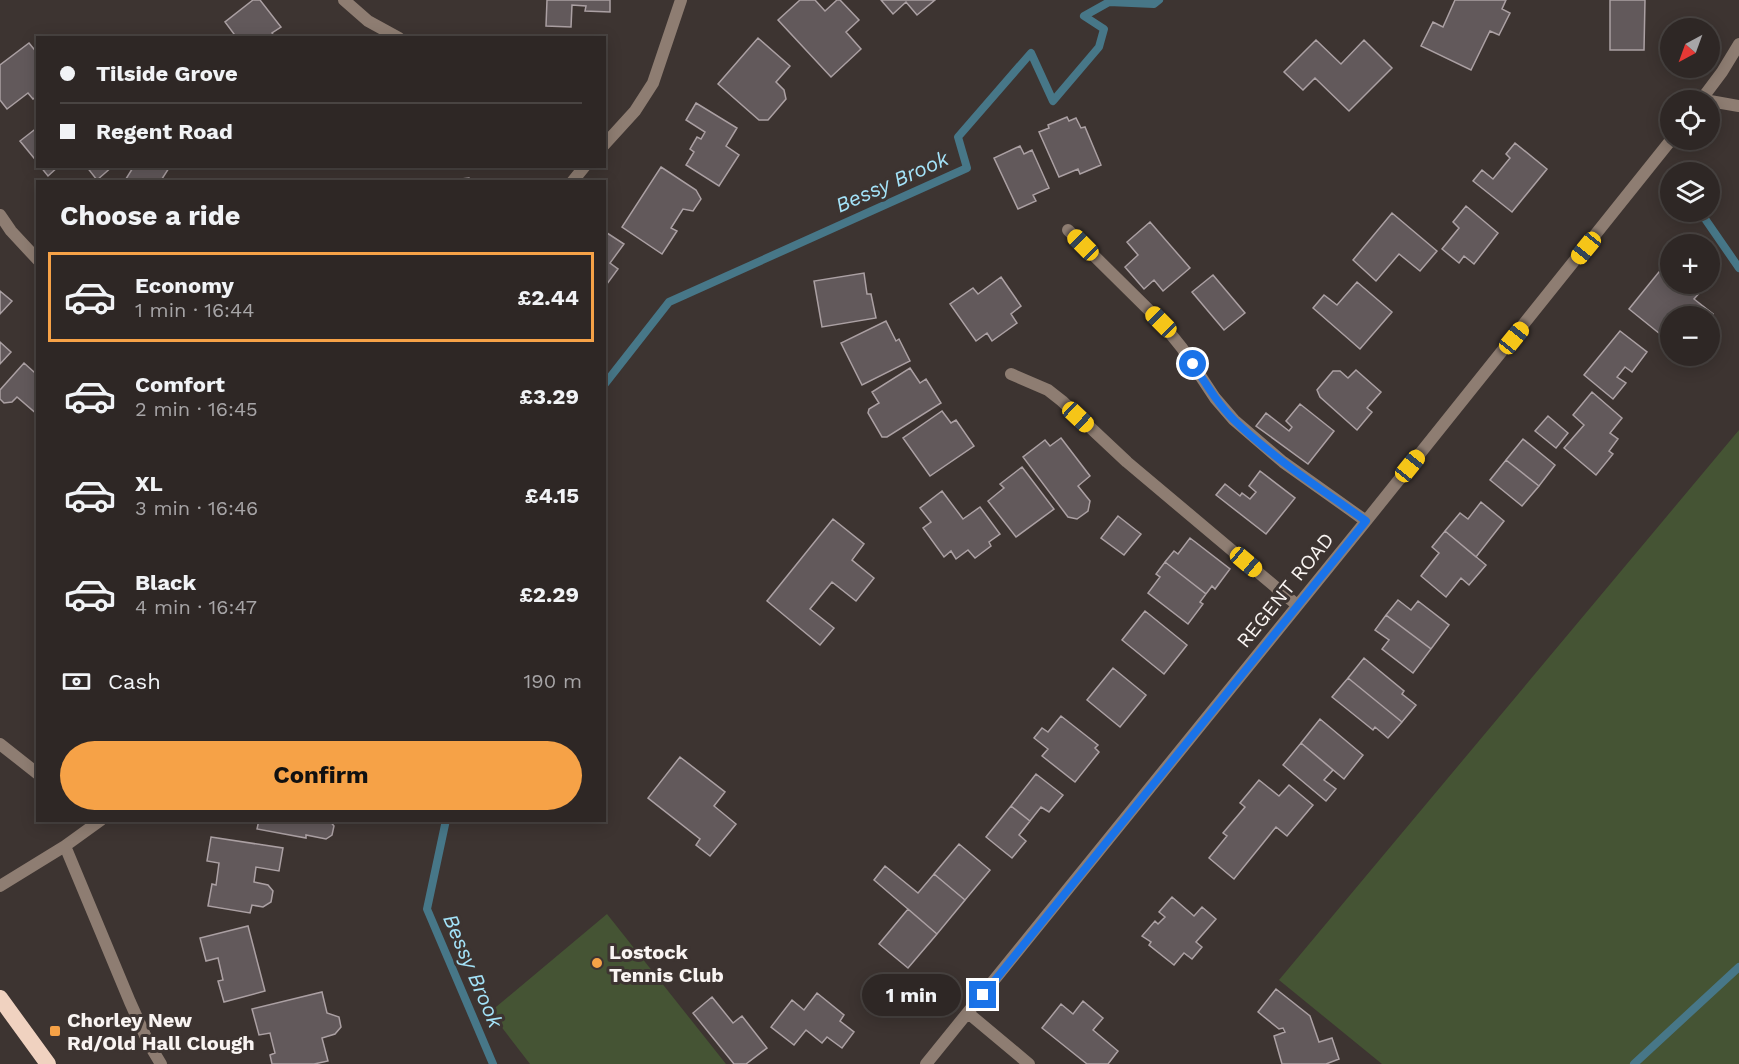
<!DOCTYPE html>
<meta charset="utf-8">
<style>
:root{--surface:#2e2725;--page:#362f2d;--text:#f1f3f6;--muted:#a7a5a7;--line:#494442;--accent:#f6a247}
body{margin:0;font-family:"Work Sans",sans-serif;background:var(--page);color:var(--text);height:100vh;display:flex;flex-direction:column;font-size:22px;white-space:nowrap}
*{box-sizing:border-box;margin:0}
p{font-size:20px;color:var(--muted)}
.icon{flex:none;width:33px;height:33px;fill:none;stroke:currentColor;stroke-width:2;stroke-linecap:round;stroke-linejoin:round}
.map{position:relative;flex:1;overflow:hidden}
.details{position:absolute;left:36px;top:180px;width:570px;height:642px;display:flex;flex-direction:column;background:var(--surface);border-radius:0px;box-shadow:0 3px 15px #0003,0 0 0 2px var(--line)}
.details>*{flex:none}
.guide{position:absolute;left:36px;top:36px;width:570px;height:132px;border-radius:0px;box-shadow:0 3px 15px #0003,0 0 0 2px var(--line);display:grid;align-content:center;height:132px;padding:0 24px;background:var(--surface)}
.needle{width:39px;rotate:221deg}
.fabs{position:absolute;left:1660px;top:18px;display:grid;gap:12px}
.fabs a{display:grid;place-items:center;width:60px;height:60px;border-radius:50%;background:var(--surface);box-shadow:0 3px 15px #0003,0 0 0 2px var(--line);font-size:30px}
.end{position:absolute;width:27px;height:27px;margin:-14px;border:8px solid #1a73e8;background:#fff;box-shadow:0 0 0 3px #fff}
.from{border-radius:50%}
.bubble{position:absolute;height:42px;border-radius:21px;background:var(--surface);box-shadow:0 3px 15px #0003,0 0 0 2px var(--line);font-size:20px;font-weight:700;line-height:42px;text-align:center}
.car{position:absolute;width:18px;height:36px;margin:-18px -9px;border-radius:8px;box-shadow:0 0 4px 2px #0007;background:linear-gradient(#f5c518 24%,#345 0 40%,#f5c518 0 76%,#345 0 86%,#f5c518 0)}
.guide b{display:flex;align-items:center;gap:21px;height:57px;font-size:22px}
.guide b+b{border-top:2px solid var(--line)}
.guide i{width:15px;height:15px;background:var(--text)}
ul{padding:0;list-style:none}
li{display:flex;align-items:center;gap:18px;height:90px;margin:0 12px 9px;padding:0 12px;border:3px solid transparent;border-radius:0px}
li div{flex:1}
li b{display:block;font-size:22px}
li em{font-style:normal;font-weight:700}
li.on{border-color:var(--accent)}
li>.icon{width:54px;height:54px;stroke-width:1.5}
h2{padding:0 24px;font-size:27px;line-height:72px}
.pay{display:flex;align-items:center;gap:15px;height:66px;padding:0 24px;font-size:22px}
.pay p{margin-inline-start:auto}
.primary-button{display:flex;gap:12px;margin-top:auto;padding:12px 24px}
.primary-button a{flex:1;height:69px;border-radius:36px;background:var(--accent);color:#111;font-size:24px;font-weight:700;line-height:69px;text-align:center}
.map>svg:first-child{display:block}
</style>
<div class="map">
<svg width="1739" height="1064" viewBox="0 0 1739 1064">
<rect width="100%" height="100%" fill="#3d3431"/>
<path fill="#455434" d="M1739,430V1064H1382L1279,980Z
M607,914L726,1064H530L490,1012Z"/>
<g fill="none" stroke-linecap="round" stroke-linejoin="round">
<path stroke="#477788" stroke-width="8" d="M1701,213L1739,268
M604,385L669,302L967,168L958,137L1031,53L1053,101L1099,47L1104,29L1084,16L1109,2L1154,4L1159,0
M446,820L427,909L493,1064
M1634,1064L1739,967"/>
</g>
<path fill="#62595b" stroke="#aba0a3" stroke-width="1.5" d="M253,0H260L281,27L272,33L276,38H237L225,22Z
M547,0H610V12L585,11L586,6L572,5L571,27L546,26Z
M800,0H815L825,11L837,0H840L859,20L846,32L861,49L831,77L778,20Z
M881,0H935L917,15L906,2L893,14Z
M1455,0H1506L1502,9L1510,13L1499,35L1490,31L1471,70L1421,46L1433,22L1443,27Z
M1610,0H1645L1644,50H1610Z
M758,38L790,66L776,82L784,90L786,99L768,120H759L718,84Z
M1316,40L1341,64L1364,40L1392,68L1349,111L1315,78L1303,90L1284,72Z
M29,43L38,54V96L33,99L28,93L7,109L0,100V65Z
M696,103L737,128L726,146L739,155L719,186L686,165L694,152L690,149L697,137L701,139L705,132L686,120Z
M1067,117L1069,121L1076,118L1081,128L1085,127L1101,165L1080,174L1078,169L1059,177L1039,132L1049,128L1048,125Z
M38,127V163L20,141Z
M1515,143L1547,169L1512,212L1473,181L1482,170L1493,179L1510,158L1506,154Z
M1020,146L1024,154L1032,150L1049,188L1033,195L1036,201L1018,209L994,158Z
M40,166H59L48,176Z
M86,166H113L97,180Z
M134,166H168L169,168L160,182H124Z
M661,167L696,190L701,199L693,211L683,209L671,228L677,231L662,254L622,227Z
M469,178L473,182H452L453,180Z
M1466,206L1498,233L1474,264L1464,256L1459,263L1442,249L1459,228L1453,222Z
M1392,213L1437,251L1420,271L1399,254L1376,281L1353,260Z
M1150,222L1190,268L1163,291L1154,280L1144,289L1125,267L1138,255L1127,242Z
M604,231L624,244L610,263L618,269L604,288Z
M1667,262L1671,266V284H1693L1702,290L1694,299L1713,314L1710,318L1671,316L1670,342L1629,309Z
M864,273L867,294H871L876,318L822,327L814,281Z
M1213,275L1245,313L1224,330L1192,292Z
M1001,277L1021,306L1011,314L1017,323L992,341L987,333L976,341L950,304L973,288L978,294Z
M1357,282L1392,312L1360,349L1313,308L1324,295L1337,305Z
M0,291L12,301L0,314Z
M886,321L896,341L899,339L910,361L862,385L841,343Z
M1620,331L1647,352L1632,372L1625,367L1617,377L1626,383L1613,399L1584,375Z
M0,342L11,352L0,364Z
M24,363L34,372L38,368V415L17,397L12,402L4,403L0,399V390Z
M910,368L920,383L926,379L941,403L887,437H882L868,413L869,409L879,403L872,392Z
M1356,370L1381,392L1367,408L1372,412L1357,430L1320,397L1317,390L1333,371H1340L1348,378Z
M1592,392L1622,418L1610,433L1618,439L1609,451L1613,454L1596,475L1564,448L1584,425L1573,415Z
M1300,404L1334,431L1308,464L1256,426L1266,413L1289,431L1292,427L1286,421Z
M942,411L951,423L956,420L974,446L930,476L903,438Z
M1548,416L1568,433L1556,448L1535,431Z
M1061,438L1090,476L1078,486L1090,501L1088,511L1077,519L1068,517L1023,457L1045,440L1050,446Z
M1523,439L1555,465L1539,486L1506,460Z
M1506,460L1539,486L1522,506L1490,480Z
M1022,467L1054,509L1016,537L988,501L1004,488L1000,484Z
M1260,471L1295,498L1266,534L1216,495L1225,484L1240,496L1242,493L1250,499L1256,492L1249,486Z
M942,491L963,519L980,507L1000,534L989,542L991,546L975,558L968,550L956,559L951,551L944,557L923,528L931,522L920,508Z
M1481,502L1504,521L1476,557L1445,531L1460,513L1468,519Z
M1118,516L1141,534L1124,555L1101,538Z
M833,519L864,544L852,560L874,578L856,601L832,582L810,609L834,628L820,645L767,601Z
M1445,531L1486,565L1469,585L1461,578L1446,597L1421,576L1439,553L1432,547Z
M1190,538L1230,569L1215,589L1212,586L1206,594L1165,562L1174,551L1178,554Z
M1165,562L1206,594L1200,602L1203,604L1188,624L1148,593L1160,577L1156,574Z
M1398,600L1411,610L1418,601L1449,625L1431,649L1386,615Z
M1145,611L1187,645L1164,674L1122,640Z
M1386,615L1431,649L1413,673L1382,649L1389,640L1375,630Z
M1364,658L1404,691L1402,694L1416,705L1402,722L1348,678Z
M1113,668L1146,695L1120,727L1087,700Z
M1348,678L1402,722L1388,738L1375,727L1373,730L1332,697Z
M1061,716L1098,745L1095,748L1099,752L1075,782L1042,756L1048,749L1034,738L1042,728L1048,732Z
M1320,719L1363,755L1344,779L1301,743Z
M1301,743L1333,770L1324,780L1336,789L1326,801L1283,765Z
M680,757L725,792L714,806L736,824L710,856L696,845L700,839L648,798Z
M1036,774L1063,795L1049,812L1041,807L1030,821L1011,806Z
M1259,780L1279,796L1289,785L1313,805L1287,836L1276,827L1234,879L1209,858L1227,836L1223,833L1245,807L1240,803Z
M1011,806L1030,821L1019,835L1026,841L1012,858L986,837Z
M259,820H329L334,826L332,835L326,839L306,835V838L257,829Z
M211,837L283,848L279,871L256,867L254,882L268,885L273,891L271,902L263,907L252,905L250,913L208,906L212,884L216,885L219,863L207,861Z
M959,844L990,870L965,900L934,874Z
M885,866L918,893L934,874L965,900L937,934L874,880Z
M1172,897L1194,916L1202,907L1216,919L1196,942L1202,947L1192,959L1184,953L1174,965L1149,945L1151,942L1142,936L1155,921L1158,924L1165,917L1159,912Z
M908,909L937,934L908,968L879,944Z
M248,926L265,991L224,1002L218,981L223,980L218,958L206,961L200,938Z
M1276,989L1310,1016L1319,1042L1332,1038L1339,1059L1326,1064H1282L1274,1036L1285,1032L1283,1028L1279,1029L1258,1012Z
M322,992L327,1013L339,1017L341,1027L335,1034L322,1038L328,1061L314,1064H272L270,1055L275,1053L270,1033L259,1035L252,1009Z
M817,993L844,1015L840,1021L854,1032L842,1048L827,1037L822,1043L806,1030L794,1045L771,1027L792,1000L804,1010Z
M712,997L733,1023L742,1016L767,1048L746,1064H734L693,1013Z
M1083,1001L1103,1018L1093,1030L1118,1051L1108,1064H1087L1042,1028L1061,1004L1073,1014Z"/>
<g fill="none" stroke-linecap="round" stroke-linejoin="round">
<path stroke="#8e7d72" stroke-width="12" d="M1710,101L1739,106"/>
<path stroke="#8e7d72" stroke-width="12" d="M344,0L368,21L399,38
M1701,100L1722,72L1739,44
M604,145L635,111L653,83L681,0
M572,182L585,166
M0,215L11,231L38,260
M1068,230L1161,322L1182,348L1215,398L1234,420L1283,462L1366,521
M1011,374L1048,390L1062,401L1127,462L1297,605
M0,744L38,774
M65,846L130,1002L149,1044L161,1064
M0,886L65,846L101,820
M968,1013L1029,1064
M926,1064L1366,521L1671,140"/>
<path stroke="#f0d2c0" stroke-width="16" d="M0,998L48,1064"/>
</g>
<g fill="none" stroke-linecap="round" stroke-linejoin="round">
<path stroke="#1a73e8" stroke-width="8" d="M983,995L1366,521C1321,489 1274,459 1234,420C1218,404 1206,384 1193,364"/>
</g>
<g fill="#f6a247" stroke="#3d3431" stroke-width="2">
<circle cx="597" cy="963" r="6"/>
<rect x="49" y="1025" width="12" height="12" rx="3"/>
</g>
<g text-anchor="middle" stroke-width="6" stroke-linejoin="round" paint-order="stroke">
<g font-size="20" fill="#f9f4f2" stroke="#3d3431">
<text transform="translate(1285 590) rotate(-51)" y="7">REGENT ROAD</text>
</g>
<g font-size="20" font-weight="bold" fill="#f9f4f2" stroke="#3d3431" text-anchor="start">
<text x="609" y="959">Lostock<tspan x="609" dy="23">Tennis Club</tspan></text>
<text x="67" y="1027">Chorley New<tspan x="67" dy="23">Rd/Old Hall Clough</tspan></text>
</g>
<g font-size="21" font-style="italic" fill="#a4e3f9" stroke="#3d3431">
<text transform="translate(892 182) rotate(-24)" y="7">Bessy Brook</text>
<text transform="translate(473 971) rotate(67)" y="7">Bessy Brook</text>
</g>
</g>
</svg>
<div class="fabs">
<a><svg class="needle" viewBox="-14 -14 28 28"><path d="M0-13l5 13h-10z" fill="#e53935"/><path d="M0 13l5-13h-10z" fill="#a7a5a7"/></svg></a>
<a><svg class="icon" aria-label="locate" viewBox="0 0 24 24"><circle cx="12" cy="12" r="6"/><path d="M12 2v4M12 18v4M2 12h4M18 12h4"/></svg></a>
<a><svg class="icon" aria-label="layers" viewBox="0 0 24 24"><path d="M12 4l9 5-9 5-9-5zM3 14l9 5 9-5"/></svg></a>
<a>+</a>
<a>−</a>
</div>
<i class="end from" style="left:1193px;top:364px"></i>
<i class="end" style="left:983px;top:995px"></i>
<div class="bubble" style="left:862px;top:974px;width:99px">1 min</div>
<i class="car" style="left:1083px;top:245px;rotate:315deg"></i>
<i class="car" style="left:1586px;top:248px;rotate:219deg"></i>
<i class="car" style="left:1161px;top:322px;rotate:315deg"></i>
<i class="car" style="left:1514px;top:338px;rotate:39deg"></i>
<i class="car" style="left:1078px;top:417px;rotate:133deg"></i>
<i class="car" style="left:1410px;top:466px;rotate:39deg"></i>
<i class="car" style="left:1246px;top:562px;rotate:130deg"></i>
<div class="guide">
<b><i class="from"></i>Tilside Grove</b>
<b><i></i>Regent Road</b>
</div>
<section class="details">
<h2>Choose a ride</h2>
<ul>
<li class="on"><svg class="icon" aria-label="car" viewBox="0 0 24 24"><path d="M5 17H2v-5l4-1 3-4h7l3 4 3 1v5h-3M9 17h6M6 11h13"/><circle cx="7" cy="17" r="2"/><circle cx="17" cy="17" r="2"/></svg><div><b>Economy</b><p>1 min · 16:44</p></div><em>£2.44</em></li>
<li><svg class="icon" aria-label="car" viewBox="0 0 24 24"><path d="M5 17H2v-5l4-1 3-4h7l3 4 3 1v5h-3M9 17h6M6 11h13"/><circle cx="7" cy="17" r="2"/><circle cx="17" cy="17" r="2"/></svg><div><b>Comfort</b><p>2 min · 16:45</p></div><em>£3.29</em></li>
<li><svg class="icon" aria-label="car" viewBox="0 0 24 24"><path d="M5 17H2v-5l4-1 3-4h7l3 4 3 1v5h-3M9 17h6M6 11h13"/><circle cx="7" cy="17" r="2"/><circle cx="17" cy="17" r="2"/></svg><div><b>XL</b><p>3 min · 16:46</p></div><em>£4.15</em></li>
<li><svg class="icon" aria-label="car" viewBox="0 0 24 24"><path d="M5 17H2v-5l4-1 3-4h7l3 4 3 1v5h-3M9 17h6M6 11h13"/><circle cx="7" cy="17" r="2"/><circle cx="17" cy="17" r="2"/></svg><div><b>Black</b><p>4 min · 16:47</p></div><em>£2.29</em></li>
</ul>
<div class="pay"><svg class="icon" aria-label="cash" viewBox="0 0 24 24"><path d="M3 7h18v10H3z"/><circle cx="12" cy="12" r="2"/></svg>Cash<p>190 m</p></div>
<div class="primary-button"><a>Confirm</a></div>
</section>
</div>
